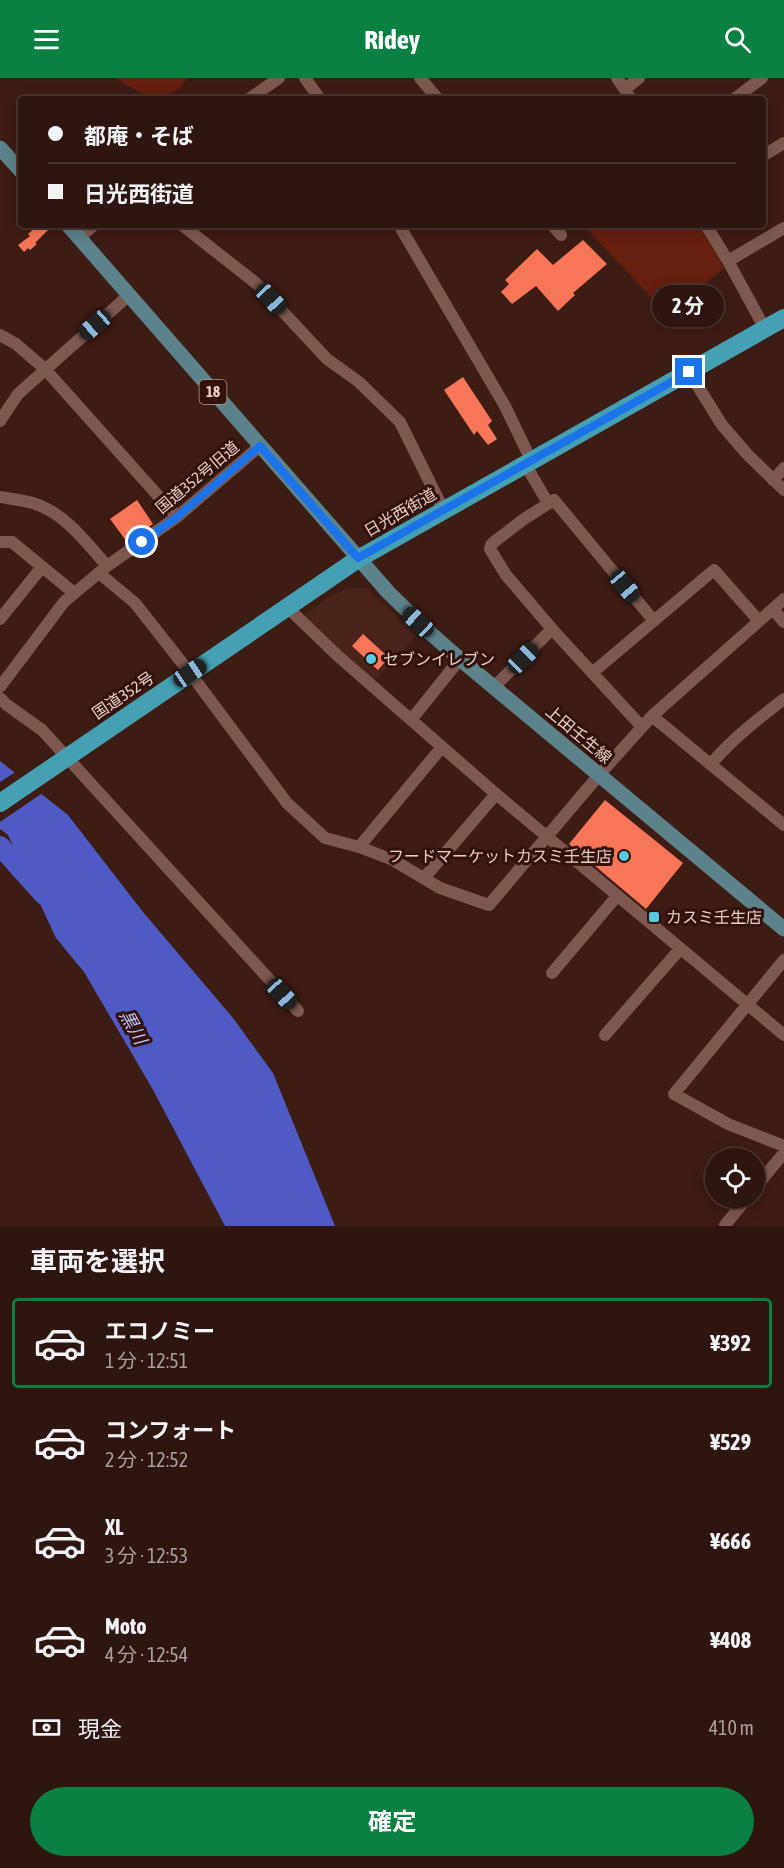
<!DOCTYPE html>
<html lang="ja">
<meta charset="utf-8">
<style>
:root{--surface:#2e150f;--page:#361e18;--text:#f1f3f6;--muted:#a79f9e;--line:#49342f;--accent:#0b8043}
body{margin:0;font-family:"Asap Condensed","Noto Sans JP",sans-serif;background:var(--page);color:var(--text);height:100vh;display:flex;flex-direction:column;font-size:22px;white-space:nowrap}
*{box-sizing:border-box;margin:0}
p{font-size:20px;color:var(--muted)}
.icon{flex:none;width:33px;height:33px;fill:none;stroke:currentColor;stroke-width:2;stroke-linecap:round;stroke-linejoin:round}
.map{position:relative;height:1148px;overflow:hidden}
.side{display:flex;flex-direction:column;background:var(--surface);flex:1}
.side>*{flex:none}
.banner{position:absolute;left:18px;top:18px;width:748px;height:132px;border-radius:6px;box-shadow:0 3px 15px #0003,0 0 0 2px var(--line);display:grid;align-content:center;height:132px;padding:0 30px;background:var(--surface)}
.buttons{position:absolute;left:705px;top:1070px;display:grid;gap:12px}
.buttons a{display:grid;place-items:center;width:60px;height:60px;border-radius:50%;background:var(--surface);box-shadow:0 3px 15px #0003,0 0 0 2px var(--line);font-size:30px}
.end{position:absolute;width:27px;height:27px;margin:-14px;border:8px solid #1a73e8;background:#fff;box-shadow:0 0 0 3px #fff}
.from{border-radius:50%}
.bubble{position:absolute;height:42px;border-radius:21px;background:var(--surface);box-shadow:0 3px 15px #0003,0 0 0 2px var(--line);font-size:20px;font-weight:700;line-height:42px;text-align:center}
.car{position:absolute;width:18px;height:36px;margin:-18px -9px;border-radius:8px;box-shadow:0 0 4px 2px #0007;background:linear-gradient(#222 24%,#8ab4d8 0 40%,#222 0 76%,#8ab4d8 0 86%,#222 0)}
.banner b{display:flex;align-items:center;gap:21px;height:57px;font-size:22px}
.banner b+b{border-top:2px solid var(--line)}
.banner i{width:15px;height:15px;background:var(--text)}
ul{padding:0;list-style:none}
li{display:flex;align-items:center;gap:18px;height:90px;margin:0 12px 9px;padding:0 18px;border:3px solid transparent;border-radius:6px}
li div{flex:1}
li b{display:block;font-size:22px}
li em{font-style:normal;font-weight:700}
li.on{border-color:var(--accent)}
li>.icon{width:54px;height:54px;stroke-width:1.5}
h2{padding:0 30px;font-size:27px;line-height:72px}
.pay{display:flex;align-items:center;gap:15px;height:66px;padding:0 30px;font-size:22px}
.pay p{margin-inline-start:auto}
.action{display:flex;gap:12px;margin-top:auto;padding:12px 30px}
.action a{flex:1;height:69px;border-radius:36px;background:var(--accent);color:#fff;font-size:24px;font-weight:700;line-height:69px;text-align:center}
header{display:flex;justify-content:space-between;align-items:center;height:78px;padding:0 30px;background:var(--accent);color:#fff;font-size:27px;font-weight:700}
.map>svg:first-child{display:block}
</style>
<header><svg class="icon" aria-label="menu" viewBox="0 0 24 24"><path d="M4 6h16M4 12h16M4 18h16"/></svg>Ridey<svg class="icon" aria-label="search" viewBox="0 0 24 24"><circle cx="10" cy="10" r="6"/><path d="M15 15l6 6"/></svg></header>
<div class="map">
<svg width="784" height="1148" viewBox="0 0 784 1148">
<rect width="100%" height="100%" fill="#3d1c14"/>
<path fill="#4a241a" d="M351,510H366L417,557L373,604L302,539L332,517Z"/>
<path fill="#671f0e" d="M115,0H187C180,12 167,21 152,21Z
M583,147H699L724,190L667,236Z"/>
<path fill="#4f5ac4" d="M0,683L68,737L143,834L233,940L273,995L335,1148H225L152,1010L84,894L56,860L8,757L0,751Z"/>
<path fill="#3d1c14" d="M17,693L44,714L0,744V704Z"/>
<g fill="none" stroke-linecap="round" stroke-linejoin="round">
<path stroke="#4f5ac4" stroke-width="20" d="M0,768L44,817"/>
</g>
<path fill="#f67657" d="M38,147L41,150L46,147L49,151L35,165L37,166L30,172L28,170L24,174L18,167L30,158L28,156Z
M583,162L607,186L573,215L575,217L558,233L536,208L512,226L501,214L509,206L505,202L537,171L553,187Z
M463,299L492,343L488,347L497,361L488,367L477,353L474,357L444,312Z
M137,422L153,446L127,464L110,441Z
M363,556L386,577L382,581L385,584L378,592L352,568Z
M605,722L683,785L646,831L569,766Z"/>
<g fill="none" stroke-linecap="round" stroke-linejoin="round">
<path stroke="#7e584f" stroke-width="12" d="M305,0L320,21
M420,0L438,21
M617,0L631,21
M625,11L639,0
M249,21L279,0
M734,21L762,0
M764,77L784,65
M182,147L257,206L327,281L359,304L400,344L443,431
M399,147L505,328L531,382
M552,147L561,157
M706,147L728,183L765,251
M79,160L94,147
M728,183L784,150
M0,257L16,266L45,291L177,439
M689,294L722,347L747,376L784,412
M0,343L18,316L129,217
M525,386L548,425
M773,402L784,390
M0,419C10,421 22,422 33,425C65,435 86,464 107,488
M0,464H12L74,515
M99,495L135,525L190,595L287,725L325,760L359,769L393,782L440,810L489,827L599,697L652,638L784,521
M287,529L338,578L496,716L784,957
M773,531L784,544
M0,541L42,489
M552,551L506,497L490,471L491,467L494,464L524,441L554,422L654,543
M592,595L714,492L759,543
M0,609L64,524L107,488L177,439L260,368
M494,609L552,551L642,649
M0,620L7,627L42,652L298,933
M652,638L784,747
M411,642L460,581
M711,686C732,661 758,641 784,621
M359,769L442,669
M424,800L496,716
M784,882L674,1016L728,1046L784,1068
M552,895L617,818
M605,957L680,871
M754,1111L784,1075
M725,1147L748,1119"/>
<path stroke="#5c838c" stroke-width="15" d="M0,70L21,93
M68,147L388,514L428,553L454,576L784,851"/>
<path stroke="#45a0b4" stroke-width="18" d="M0,725L358,481L784,240"/>
</g>
<g fill="none" stroke-linecap="round" stroke-linejoin="round">
<path stroke="#1a73e8" stroke-width="8" d="M142,464L177,439L260,368L358,480L689,294"/>
</g>
<g fill="#57c9e2" stroke="#32120b" stroke-width="2">
<circle cx="371" cy="581" r="6"/>
<circle cx="624" cy="778" r="6"/>
<rect x="648" y="833" width="12" height="12" rx="3"/>
</g>
<g text-anchor="middle" stroke-width="6" stroke-linejoin="round" paint-order="stroke">
<rect fill="#32120b" stroke="#b19791" stroke-width="1.5" x="199.5" y="302" width="27" height="24" rx="4.5"/>
<g font-size="15" font-weight="bold" fill="#e7d0ca">
<text x="213" y="319">18</text>
</g>
<g font-size="16" fill="#e7d0ca" stroke="#32120b">
<text transform="translate(197 399) rotate(-40)" y="6">国道352号旧道</text>
<text transform="translate(400 434) rotate(-30)" y="6">日光西街道</text>
<text transform="translate(123 617) rotate(-34)" y="6">国道352号</text>
<text transform="translate(579 656) rotate(40)" y="6">上田壬生線</text>
</g>
<g font-size="16" fill="#e7d0ca" stroke="#32120b" text-anchor="start">
<text x="383" y="587">セブンイレブン</text>
<text x="612" y="784" text-anchor="end">フードマーケットカスミ壬生店</text>
<text x="666" y="845">カスミ壬生店</text>
</g>
<g font-size="18" font-style="italic" fill="#b8c4fb" stroke="#32120b">
<text transform="translate(133 949) rotate(61)" y="6">黒川</text>
</g>
</g>
</svg>
<div class="buttons">
<a><svg class="icon" aria-label="locate" viewBox="0 0 24 24"><circle cx="12" cy="12" r="6"/><path d="M12 2v4M12 18v4M2 12h4M18 12h4"/></svg></a>
</div>
<i class="end from" style="left:142px;top:464px"></i>
<i class="end" style="left:689px;top:294px"></i>
<div class="bubble" style="left:652px;top:207px;width:72px">2 分</div>
<i class="car" style="left:271px;top:221px;rotate:137deg"></i>
<i class="car" style="left:95px;top:247px;rotate:229deg"></i>
<i class="car" style="left:625px;top:508px;rotate:140deg"></i>
<i class="car" style="left:418px;top:544px;rotate:313deg"></i>
<i class="car" style="left:523px;top:580px;rotate:45deg"></i>
<i class="car" style="left:190px;top:595px;rotate:56deg"></i>
<i class="car" style="left:282px;top:916px;rotate:138deg"></i>
<div class="banner">
<b><i class="from"></i>都庵・そば</b>
<b><i></i>日光西街道</b>
</div>
</div>
<section class="side">
<h2>車両を選択</h2>
<ul>
<li class="on"><svg class="icon" aria-label="car" viewBox="0 0 24 24"><path d="M5 17H2v-5l4-1 3-4h7l3 4 3 1v5h-3M9 17h6M6 11h13"/><circle cx="7" cy="17" r="2"/><circle cx="17" cy="17" r="2"/></svg><div><b>エコノミー</b><p>1 分 · 12:51</p></div><em>¥392</em></li>
<li><svg class="icon" aria-label="car" viewBox="0 0 24 24"><path d="M5 17H2v-5l4-1 3-4h7l3 4 3 1v5h-3M9 17h6M6 11h13"/><circle cx="7" cy="17" r="2"/><circle cx="17" cy="17" r="2"/></svg><div><b>コンフォート</b><p>2 分 · 12:52</p></div><em>¥529</em></li>
<li><svg class="icon" aria-label="car" viewBox="0 0 24 24"><path d="M5 17H2v-5l4-1 3-4h7l3 4 3 1v5h-3M9 17h6M6 11h13"/><circle cx="7" cy="17" r="2"/><circle cx="17" cy="17" r="2"/></svg><div><b>XL</b><p>3 分 · 12:53</p></div><em>¥666</em></li>
<li><svg class="icon" aria-label="car" viewBox="0 0 24 24"><path d="M5 17H2v-5l4-1 3-4h7l3 4 3 1v5h-3M9 17h6M6 11h13"/><circle cx="7" cy="17" r="2"/><circle cx="17" cy="17" r="2"/></svg><div><b>Moto</b><p>4 分 · 12:54</p></div><em>¥408</em></li>
</ul>
<div class="pay"><svg class="icon" aria-label="cash" viewBox="0 0 24 24"><path d="M3 7h18v10H3z"/><circle cx="12" cy="12" r="2"/></svg>現金<p>410 m</p></div>
<div class="action"><a>確定</a></div>
</section>
